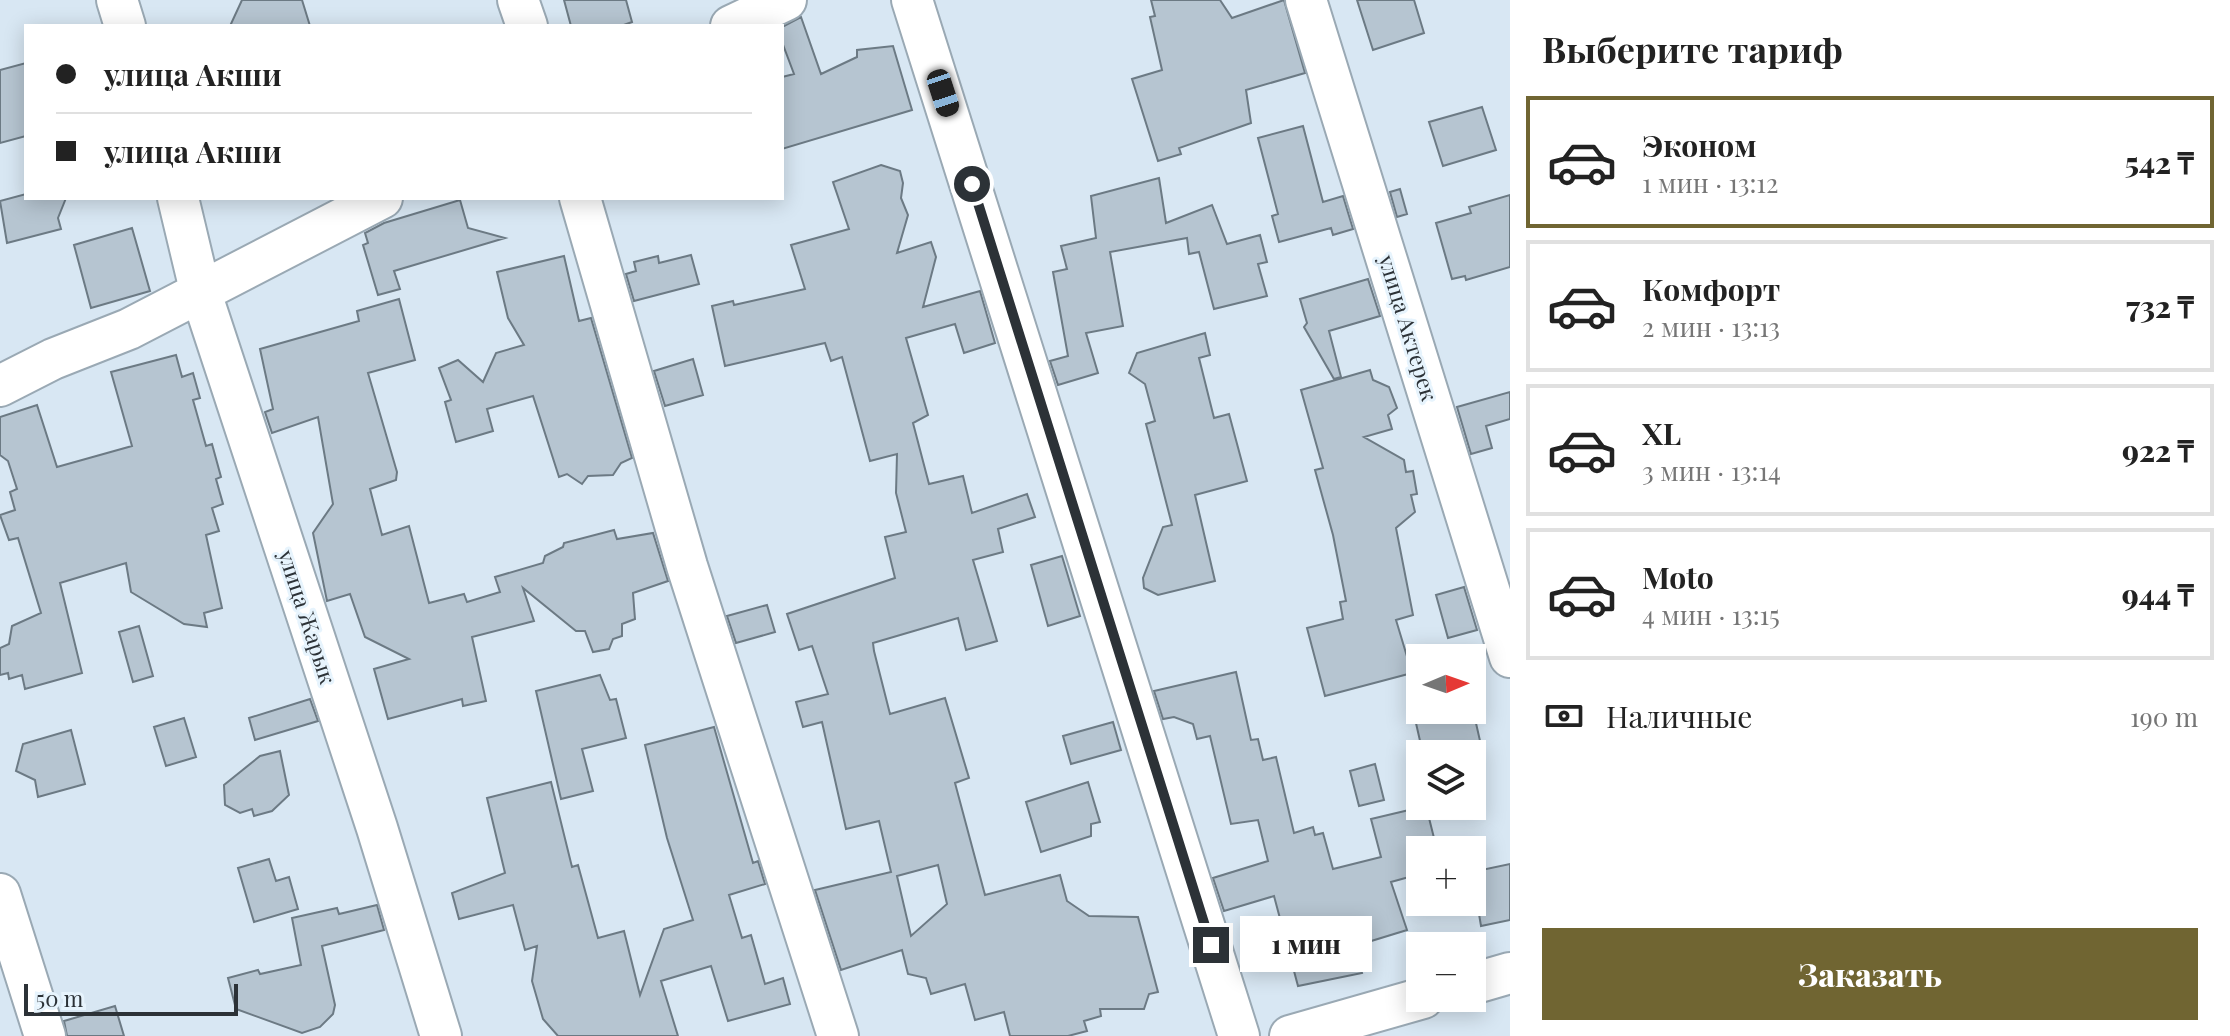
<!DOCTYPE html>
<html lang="ru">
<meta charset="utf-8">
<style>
:root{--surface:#fff;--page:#f2f2f2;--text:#222;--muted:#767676;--line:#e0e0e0;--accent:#706532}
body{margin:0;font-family:"Playfair Display",serif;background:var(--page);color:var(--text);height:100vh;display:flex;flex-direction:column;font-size:30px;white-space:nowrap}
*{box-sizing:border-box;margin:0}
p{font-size:26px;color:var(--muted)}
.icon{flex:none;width:44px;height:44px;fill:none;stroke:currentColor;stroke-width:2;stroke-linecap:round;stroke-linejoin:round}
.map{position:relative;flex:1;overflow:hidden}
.panel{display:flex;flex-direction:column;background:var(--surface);width:720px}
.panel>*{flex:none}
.guide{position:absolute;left:24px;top:24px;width:760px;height:176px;border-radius:0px;box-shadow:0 4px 20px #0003;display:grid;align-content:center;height:176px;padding:0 32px;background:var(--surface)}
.needle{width:52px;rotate:88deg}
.buttons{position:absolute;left:1406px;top:644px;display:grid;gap:16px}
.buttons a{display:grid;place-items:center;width:80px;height:80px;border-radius:0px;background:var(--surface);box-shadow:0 4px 20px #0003;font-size:40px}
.scale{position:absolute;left:24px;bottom:20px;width:214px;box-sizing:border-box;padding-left:8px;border:4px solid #2c3237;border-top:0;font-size:22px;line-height:28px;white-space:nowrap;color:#2c3237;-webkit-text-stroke:6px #e7f4fd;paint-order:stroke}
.end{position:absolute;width:36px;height:36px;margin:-18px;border:10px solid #2c3237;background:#fff;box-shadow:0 0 0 4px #fff}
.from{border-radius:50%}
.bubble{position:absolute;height:56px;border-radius:0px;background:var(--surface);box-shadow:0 4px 20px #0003;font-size:26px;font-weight:800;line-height:56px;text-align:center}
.car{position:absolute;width:24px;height:48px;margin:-24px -12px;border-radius:10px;box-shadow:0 0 6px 2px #0007;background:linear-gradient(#222 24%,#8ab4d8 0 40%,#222 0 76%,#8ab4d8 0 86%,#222 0)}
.guide b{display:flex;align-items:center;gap:28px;height:76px;font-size:30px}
.guide b+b{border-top:2px solid var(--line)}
.guide i{width:20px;height:20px;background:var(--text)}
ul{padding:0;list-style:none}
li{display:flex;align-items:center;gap:24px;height:132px;margin:0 16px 12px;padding:0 16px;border:4px solid var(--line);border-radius:0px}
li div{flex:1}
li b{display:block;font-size:30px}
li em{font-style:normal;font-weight:800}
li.selected{border-color:var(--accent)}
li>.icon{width:72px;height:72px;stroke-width:1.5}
h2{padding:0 32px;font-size:36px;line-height:96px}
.pay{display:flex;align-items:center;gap:20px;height:88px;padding:0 32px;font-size:30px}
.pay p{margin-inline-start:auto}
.primary-button{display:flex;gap:16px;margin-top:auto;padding:16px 32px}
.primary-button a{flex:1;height:92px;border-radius:0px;background:var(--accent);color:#fff;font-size:32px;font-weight:800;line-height:92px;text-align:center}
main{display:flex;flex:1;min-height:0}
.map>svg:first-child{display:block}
</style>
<main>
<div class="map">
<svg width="1510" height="1036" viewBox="0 0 1510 1036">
<rect width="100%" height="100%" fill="#d8e7f3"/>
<path fill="#b6c5d1" stroke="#6c7a84" stroke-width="2" fill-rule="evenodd" d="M242,0H302L310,26H230Z
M564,0H626L632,22L621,26H571Z
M1151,0H1220L1232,18L1284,0L1305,73L1246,90L1251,123L1179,148L1181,154L1158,161L1132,79L1162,70L1150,17L1155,16Z
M1357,0H1414L1424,33L1373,50Z
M801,17L821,74L857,57V50L893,46L912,110L782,149V77L794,74L782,42V27Z
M26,63V136L0,143V70Z
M1482,107L1496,150L1443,166L1429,122Z
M1303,126L1323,202L1343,196L1353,229L1333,235L1331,228L1279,242L1272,216L1278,214L1258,138Z
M881,165L900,171L903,183L901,198L908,215L897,253L931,242L936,257L923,307L980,291L995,343L964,353L955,324L906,338L928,415L913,423L929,484L963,476L972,513L1027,494L1035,517L998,529L1003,552L973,560L997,641L966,650L958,618L873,643L874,651L890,714L945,698L969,778L955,783L985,895L1060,875L1067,901L1089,916L1138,917L1158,992L1149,994L1144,1009H1100L1101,1016L1084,1021L1087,1031L1068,1036H1010L1004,1012L975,1020L965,984L931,994L926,978L908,974L902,950L841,970L815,890L891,872L879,821L846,829L822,722L803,727L796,702L828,694L812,646L799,650L787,614L895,578L885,537L906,532L896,493L897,454L870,461L842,357L831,361L825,343L725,366L712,306L733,301L734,305L805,289L791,245L849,229L833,182ZM938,865L947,904L911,936L897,876Z
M1159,178L1166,223L1212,205L1227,244L1260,235L1267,262L1258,264L1267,296L1214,309L1199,252L1189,254L1187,238L1110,252L1123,326L1086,333L1098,373L1058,385L1050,361L1068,356L1053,272L1067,269L1061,246L1096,238L1091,196Z
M1400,189L1407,214L1397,217L1390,192Z
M26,194V198H66L58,218L61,229L7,243L0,201Z
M1510,195V267L1466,280L1465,276L1452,279L1436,223L1471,213L1469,207Z
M460,200L468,228L505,238L394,271L400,289L378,295L363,245L368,243L365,233L384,223Z
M132,228L150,291L91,308L74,245Z
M691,255L699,284L634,301L626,274L636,271L634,262L658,256L659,263Z
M564,256L579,321L591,318L632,458L621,463L613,475L588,476L582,484L567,474L559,477L533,396L487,409L493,431L456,442L445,402L451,400L439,368L458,360L483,382L496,353L524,345L508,318L497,272Z
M1368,279L1380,316L1329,331L1341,377L1334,379L1304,327L1307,323L1300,299Z
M399,299L415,360L368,373L397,472L396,480L370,489L382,535L409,526L429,603L464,594L467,602L500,592L495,577L543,563L545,556L563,547L564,543L614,530L617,539L653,533L668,581L633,593L635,619L622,624V636L613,639L609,649L593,652L585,631H576L523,588L534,621L472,637L486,701L463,706L462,699L388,719L374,669L409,659L365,637L350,594L327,601L313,533L333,504L318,417L272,433L265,412L273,409L260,349L359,321L357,311Z
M1205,333L1210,355L1199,358L1214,418L1229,414L1247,481L1195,495L1215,581L1158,595L1144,588L1143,578L1163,527L1172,525L1146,424L1155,421L1145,384L1129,373L1137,353Z
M176,355L182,377L193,373L200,398L193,400L206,446L212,444L221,477L216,479L223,504L212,508L219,531L206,535L222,608L204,613L207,627L184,624L131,592L126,563L60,583L82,673L25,689L22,675L9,679L8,673L0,675V648L9,644L12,626L41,613L18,538L9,540L0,515L15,510L10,492L17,489L8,461L0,455V417L37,405L57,467L132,446L111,372Z
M693,359L703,395L665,406L654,371Z
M1370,370L1373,380L1389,387L1397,408L1388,415L1392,429L1364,437L1404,460L1406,472L1413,471L1417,494L1411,495L1415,512L1396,528L1413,615L1396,620L1412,673L1325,696L1307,628L1343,619L1340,602L1346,601L1333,535L1315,470L1323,468L1301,390Z
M1510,392V419L1486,426L1492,448L1471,454L1457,407Z
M1062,556L1080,616L1048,626L1031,565Z
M1464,587L1477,630L1448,638L1436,595Z
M767,605L775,632L736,643L727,616Z
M139,626L153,676L133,682L119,632Z
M1236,672L1251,740L1258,739L1263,760L1276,757L1294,833L1313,827L1315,835L1323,833L1333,869L1381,857L1371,819L1426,806L1437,850H1420V874L1391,882L1407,930L1355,946L1362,973L1298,986L1274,896L1224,911L1213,878L1268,861L1258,820L1231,824L1210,736L1197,739L1193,724L1174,717L1163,719L1154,691Z
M600,675L610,700L616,699L626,738L582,749L593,791L561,799L536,691Z
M310,699L318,721L255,740L249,718Z
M1413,710H1473L1483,754H1423Z
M184,718L196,757L166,766L154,727Z
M1113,722L1121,750L1071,764L1063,736Z
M714,727L753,863L758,861L765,884L729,895L742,938L751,935L765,984L783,978L790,1004L728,1021L711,966L661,981L678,1036H558L543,1019L532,981L537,946L525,950L513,905L459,919L452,893L505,873L487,798L551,782L572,867L578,865L598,938L624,931L640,995L664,929L693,920L667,838L645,745Z
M71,730L85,784L38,797L35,780L16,771L23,744Z
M280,751L289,795L272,811L254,816L252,809L240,813L225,805L224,785L260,756Z
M1375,764L1384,800L1359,806L1350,771Z
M1088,782L1100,822L1091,824V836L1041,852L1026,802Z
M269,859L276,881L289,877L298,909L254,922L238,868Z
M1510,864V920L1481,926L1472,872Z
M377,905L384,930L322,946L335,1005L333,1014L320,1027L302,1033L236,1009L228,978L258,970L260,974L301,965L292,918L337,908L339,914Z
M115,1006L124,1036H67L64,1021Z"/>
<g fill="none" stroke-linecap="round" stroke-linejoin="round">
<defs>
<path id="minor" d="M117,0L125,26
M518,0L527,26
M912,0L1239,1036
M1306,0L1510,657
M731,26L786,0
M178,198L200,290L377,828L441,1036
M580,198L687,566L838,1036
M0,386L53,359L129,329L382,198
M0,894L45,1036
M1472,984L1510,973
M1290,1036L1423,998"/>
</defs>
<use href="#minor" stroke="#9aa9b4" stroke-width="44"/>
<use href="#minor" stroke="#fff" stroke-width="40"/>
</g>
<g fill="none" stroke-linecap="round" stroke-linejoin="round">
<path stroke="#2c3237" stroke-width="10" d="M972,184L1211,945"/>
</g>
<g text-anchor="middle" stroke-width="6" stroke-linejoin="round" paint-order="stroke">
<g font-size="22" fill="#2c3237" stroke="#e7f4fd">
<text transform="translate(1408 328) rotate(73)" y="8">улица Актерек</text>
<text transform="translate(307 617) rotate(72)" y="8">улица Жарык</text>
</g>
</g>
</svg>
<div class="buttons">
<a><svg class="needle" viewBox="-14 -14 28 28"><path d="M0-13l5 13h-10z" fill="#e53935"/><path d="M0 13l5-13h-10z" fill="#767676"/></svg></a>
<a><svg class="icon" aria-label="layers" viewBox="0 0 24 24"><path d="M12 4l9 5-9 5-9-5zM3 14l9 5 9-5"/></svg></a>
<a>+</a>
<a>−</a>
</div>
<div class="scale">50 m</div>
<i class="end from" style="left:972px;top:184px"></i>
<i class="end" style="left:1211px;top:945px"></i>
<div class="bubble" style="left:1240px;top:916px;width:132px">1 мин</div>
<i class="car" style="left:943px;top:93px;rotate:162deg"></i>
<div class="guide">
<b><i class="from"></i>улица Акши</b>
<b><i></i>улица Акши</b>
</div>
</div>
<section class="panel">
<h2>Выберите тариф</h2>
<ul>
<li class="selected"><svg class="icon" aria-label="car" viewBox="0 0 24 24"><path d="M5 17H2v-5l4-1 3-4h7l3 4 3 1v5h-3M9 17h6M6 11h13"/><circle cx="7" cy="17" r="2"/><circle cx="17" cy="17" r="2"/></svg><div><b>Эконом</b><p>1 мин · 13:12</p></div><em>542 ₸</em></li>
<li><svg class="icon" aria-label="car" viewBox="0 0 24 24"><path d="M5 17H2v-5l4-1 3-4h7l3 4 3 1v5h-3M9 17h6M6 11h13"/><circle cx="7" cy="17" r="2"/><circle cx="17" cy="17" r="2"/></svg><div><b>Комфорт</b><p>2 мин · 13:13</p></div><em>732 ₸</em></li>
<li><svg class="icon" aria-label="car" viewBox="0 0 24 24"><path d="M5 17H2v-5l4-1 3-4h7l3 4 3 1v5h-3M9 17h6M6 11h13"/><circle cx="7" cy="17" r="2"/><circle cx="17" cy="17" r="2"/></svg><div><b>XL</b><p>3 мин · 13:14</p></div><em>922 ₸</em></li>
<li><svg class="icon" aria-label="car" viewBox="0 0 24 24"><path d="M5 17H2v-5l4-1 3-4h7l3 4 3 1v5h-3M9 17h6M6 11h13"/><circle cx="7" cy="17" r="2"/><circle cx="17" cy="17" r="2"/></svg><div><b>Moto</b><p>4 мин · 13:15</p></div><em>944 ₸</em></li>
</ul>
<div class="pay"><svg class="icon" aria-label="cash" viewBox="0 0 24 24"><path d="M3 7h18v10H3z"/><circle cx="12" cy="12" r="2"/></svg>Наличные<p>190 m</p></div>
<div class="primary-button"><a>Заказать</a></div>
</section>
</main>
